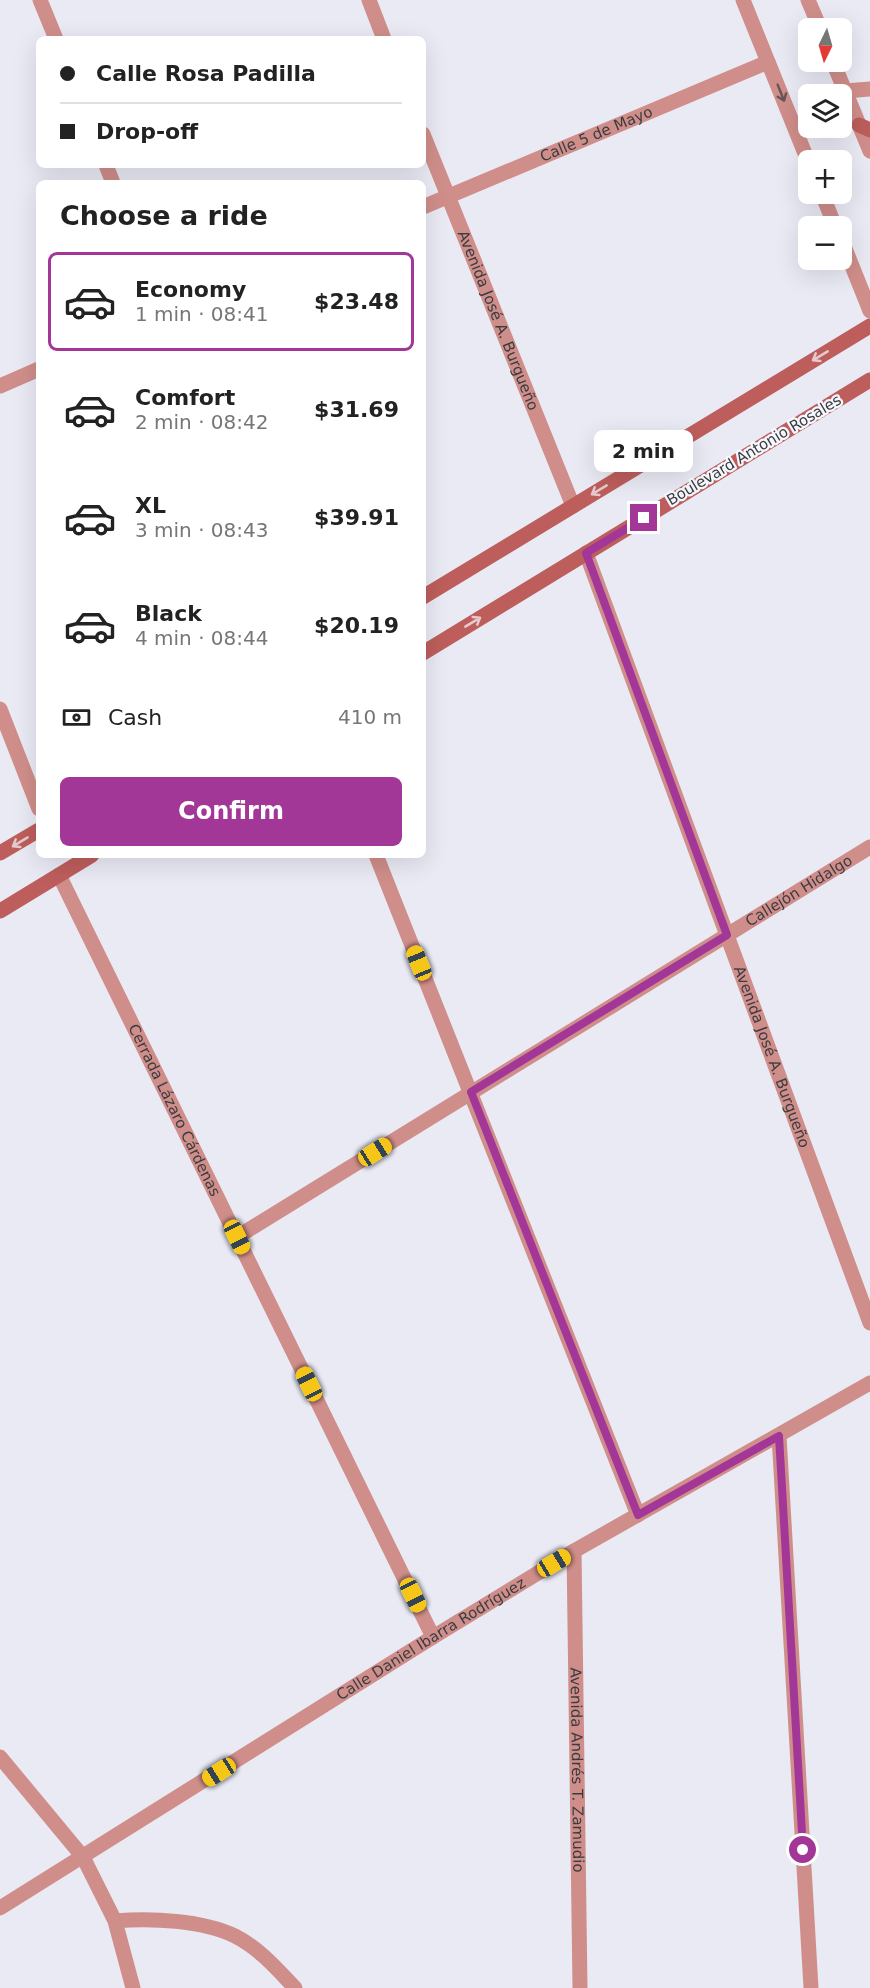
<!DOCTYPE html>
<meta charset="utf-8">
<style>
:root{--surface:#fff;--page:#f6f6f6;--text:#222;--muted:#767676;--line:#e0e0e0;--accent:#a23798}
body{margin:0;font-family:"DejaVu Sans",sans-serif;background:var(--page);color:var(--text);height:100vh;display:flex;flex-direction:column;font-size:22px;white-space:nowrap}
*{box-sizing:border-box;margin:0}
p{font-size:20px;color:var(--muted)}
.icon{flex:none;width:33px;height:33px;fill:none;stroke:currentColor;stroke-width:2;stroke-linecap:round;stroke-linejoin:round}
.map{position:relative;flex:1;overflow:hidden}
.side{position:absolute;left:36px;top:180px;width:390px;height:678px;display:flex;flex-direction:column;background:var(--surface);border-radius:9px;box-shadow:0 6px 24px #0002}
.side>*{flex:none}
.guide{position:absolute;left:36px;top:36px;width:390px;height:132px;border-radius:9px;box-shadow:0 6px 24px #0002;display:grid;align-content:center;height:132px;padding:0 24px;background:var(--surface)}
.needle{width:39px;rotate:185deg}
.fabs{position:absolute;left:798px;top:18px;display:grid;gap:12px}
.fabs a{display:grid;place-items:center;width:54px;height:54px;border-radius:9px;background:var(--surface);box-shadow:0 6px 24px #0002;font-size:30px}
.end{position:absolute;width:27px;height:27px;margin:-14px;border:8px solid #a23798;background:#fff;box-shadow:0 0 0 3px #fff}
.from{border-radius:50%}
.bubble{position:absolute;height:42px;border-radius:9px;background:var(--surface);box-shadow:0 6px 24px #0002;font-size:20px;font-weight:800;line-height:42px;text-align:center}
.car{position:absolute;width:18px;height:36px;margin:-18px -9px;border-radius:8px;box-shadow:0 0 4px 2px #0007;background:linear-gradient(#f5c518 24%,#345 0 40%,#f5c518 0 76%,#345 0 86%,#f5c518 0)}
.guide b{display:flex;align-items:center;gap:21px;height:57px;font-size:22px}
.guide b+b{border-top:2px solid var(--line)}
.guide i{width:15px;height:15px;background:var(--text)}
ul{padding:0;list-style:none}
li{display:flex;align-items:center;gap:18px;height:99px;margin:0 12px 9px;padding:0 12px;border:3px solid transparent;border-radius:9px}
li div{flex:1}
li b{display:block;font-size:22px}
li em{font-style:normal;font-weight:800}
li.on{border-color:var(--accent)}
li>.icon{width:54px;height:54px;stroke-width:1.5}
h2{padding:0 24px;font-size:27px;line-height:72px}
.pay{display:flex;align-items:center;gap:15px;height:66px;padding:0 24px;font-size:22px}
.pay p{margin-inline-start:auto}
.primary-button{display:flex;gap:12px;margin-top:auto;padding:12px 24px}
.primary-button a{flex:1;height:69px;border-radius:9px;background:var(--accent);color:#fff;font-size:24px;font-weight:800;line-height:69px;text-align:center}
.map>svg:first-child{display:block}
</style>
<div class="map">
<svg width="870" height="1988" viewBox="0 0 870 1988">
<rect width="100%" height="100%" fill="#e9eaf4"/>
<g fill="none" stroke-linecap="round" stroke-linejoin="round">
<path stroke="#d08e8a" stroke-width="15" d="M845,91L870,89
M0,1757L83,1857L115,1921L133,1988
M115,1921C151,1918 202,1920 235,1936C259,1948 277,1969 295,1988"/>
<g stroke="#d08e8a" stroke-width="15">
<path d="M40,0L56,39"/>
<path d="M369,0L384,39"/>
<path d="M743,0L808,161"/>
<path d="M808,0L820,28"/>
<path d="M833,62L870,151"/>
<path id="s1" d="M423,134L573,506"/>
<path d="M106,165L113,183"/>
<path d="M822,194L835,226"/>
<path id="s2" d="M423,207L768,62"/>
<path d="M842,241L870,311"/>
<path d="M0,386L39,369"/>
<path id="s3" d="M586,553L870,1323"/>
<path d="M0,709L39,809"/>
<path d="M376,855L638,1515"/>
<path id="s4" d="M59,875L433,1637"/>
<path id="s5" d="M237,1237L870,847"/>
<path d="M779,1436L811,1988"/>
<path id="s6" d="M574,1551L580,1988"/>
<path id="s7" d="M0,1908L433,1637L574,1551L870,1383"/>
</g>
<path stroke="#bd5e5c" stroke-width="15" d="M859,125L870,130
M423,597L870,326
M423,653L870,380
M0,853L39,830
M0,911L92,855"/>
</g>
<defs><path id="oneway-shaft" d="M-6 0H5M1.5-3L5.5 0L1.5 3" fill="none" stroke-width="1.6" stroke-linecap="round" stroke-linejoin="round" transform="scale(1.5)"/></defs>
<use stroke="#685556" href="#oneway-shaft" transform="translate(781 93) rotate(68)"/>
<g stroke="#e6cacd">
<use href="#oneway-shaft" transform="translate(820 356) rotate(149)"/>
<use href="#oneway-shaft" transform="translate(599 490) rotate(149)"/>
<use href="#oneway-shaft" transform="translate(473 622) rotate(-31)"/>
<use href="#oneway-shaft" transform="translate(20 842) rotate(149)"/>
</g>
<g fill="none" stroke-linecap="round" stroke-linejoin="round">
<path stroke="#a23798" stroke-width="8" d="M644,518L586,553L727,935L471,1092L638,1515L779,1436L803,1850"/>
</g>
<g text-anchor="middle" stroke-width="4.5" stroke-linejoin="round" paint-order="stroke">
<g font-size="15" fill="#3b3c40" stroke="#f7f8fe">
<text dy="5" stroke="none"><textPath href="#s2" startOffset="188">Calle 5 de Mayo</textPath></text>
<text dy="5" stroke="none"><textPath href="#s1" startOffset="201">Avenida José A. Burgueño</textPath></text>
<text transform="translate(754 450) rotate(-31)" y="5">Boulevard Antonio Rosales</text>
<text dy="5" stroke="none"><textPath href="#s5" startOffset="660">Callejón Hidalgo</textPath></text>
<text dy="5" stroke="none"><textPath href="#s3" startOffset="537">Avenida José A. Burgueño</textPath></text>
<text dy="5" stroke="none"><textPath href="#s4" startOffset="262">Cerrada Lázaro Cárdenas</textPath></text>
<text dy="5" stroke="none"><textPath href="#s7" startOffset="508">Calle Daniel Ibarra Rodríguez</textPath></text>
<text dy="5" stroke="none"><textPath href="#s6" startOffset="219">Avenida Andrés T. Zamudio</textPath></text>
</g>
</g>
</svg>
<div class="fabs">
<a><svg class="needle" viewBox="-14 -14 28 28"><path d="M0-13l5 13h-10z" fill="#e53935"/><path d="M0 13l5-13h-10z" fill="#767676"/></svg></a>
<a><svg class="icon" aria-label="layers" viewBox="0 0 24 24"><path d="M12 4l9 5-9 5-9-5zM3 14l9 5 9-5"/></svg></a>
<a>+</a>
<a>−</a>
</div>
<i class="end from" style="left:803px;top:1850px"></i>
<i class="end" style="left:644px;top:518px"></i>
<div class="bubble" style="left:594px;top:430px;width:99px">2 min</div>
<i class="car" style="left:419px;top:963px;rotate:338deg"></i>
<i class="car" style="left:375px;top:1152px;rotate:58deg"></i>
<i class="car" style="left:237px;top:1237px;rotate:154deg"></i>
<i class="car" style="left:309px;top:1384px;rotate:334deg"></i>
<i class="car" style="left:554px;top:1563px;rotate:59deg"></i>
<i class="car" style="left:413px;top:1595px;rotate:154deg"></i>
<i class="car" style="left:219px;top:1772px;rotate:238deg"></i>
<div class="guide">
<b><i class="from"></i>Calle Rosa Padilla</b>
<b><i></i>Drop-off</b>
</div>
<section class="side">
<h2>Choose a ride</h2>
<ul>
<li class="on"><svg class="icon" aria-label="car" viewBox="0 0 24 24"><path d="M5 17H2v-5l4-1 3-4h7l3 4 3 1v5h-3M9 17h6M6 11h13"/><circle cx="7" cy="17" r="2"/><circle cx="17" cy="17" r="2"/></svg><div><b>Economy</b><p>1 min · 08:41</p></div><em>$23.48</em></li>
<li><svg class="icon" aria-label="car" viewBox="0 0 24 24"><path d="M5 17H2v-5l4-1 3-4h7l3 4 3 1v5h-3M9 17h6M6 11h13"/><circle cx="7" cy="17" r="2"/><circle cx="17" cy="17" r="2"/></svg><div><b>Comfort</b><p>2 min · 08:42</p></div><em>$31.69</em></li>
<li><svg class="icon" aria-label="car" viewBox="0 0 24 24"><path d="M5 17H2v-5l4-1 3-4h7l3 4 3 1v5h-3M9 17h6M6 11h13"/><circle cx="7" cy="17" r="2"/><circle cx="17" cy="17" r="2"/></svg><div><b>XL</b><p>3 min · 08:43</p></div><em>$39.91</em></li>
<li><svg class="icon" aria-label="car" viewBox="0 0 24 24"><path d="M5 17H2v-5l4-1 3-4h7l3 4 3 1v5h-3M9 17h6M6 11h13"/><circle cx="7" cy="17" r="2"/><circle cx="17" cy="17" r="2"/></svg><div><b>Black</b><p>4 min · 08:44</p></div><em>$20.19</em></li>
</ul>
<div class="pay"><svg class="icon" aria-label="cash" viewBox="0 0 24 24"><path d="M3 7h18v10H3z"/><circle cx="12" cy="12" r="2"/></svg>Cash<p>410 m</p></div>
<div class="primary-button"><a>Confirm</a></div>
</section>
</div>
